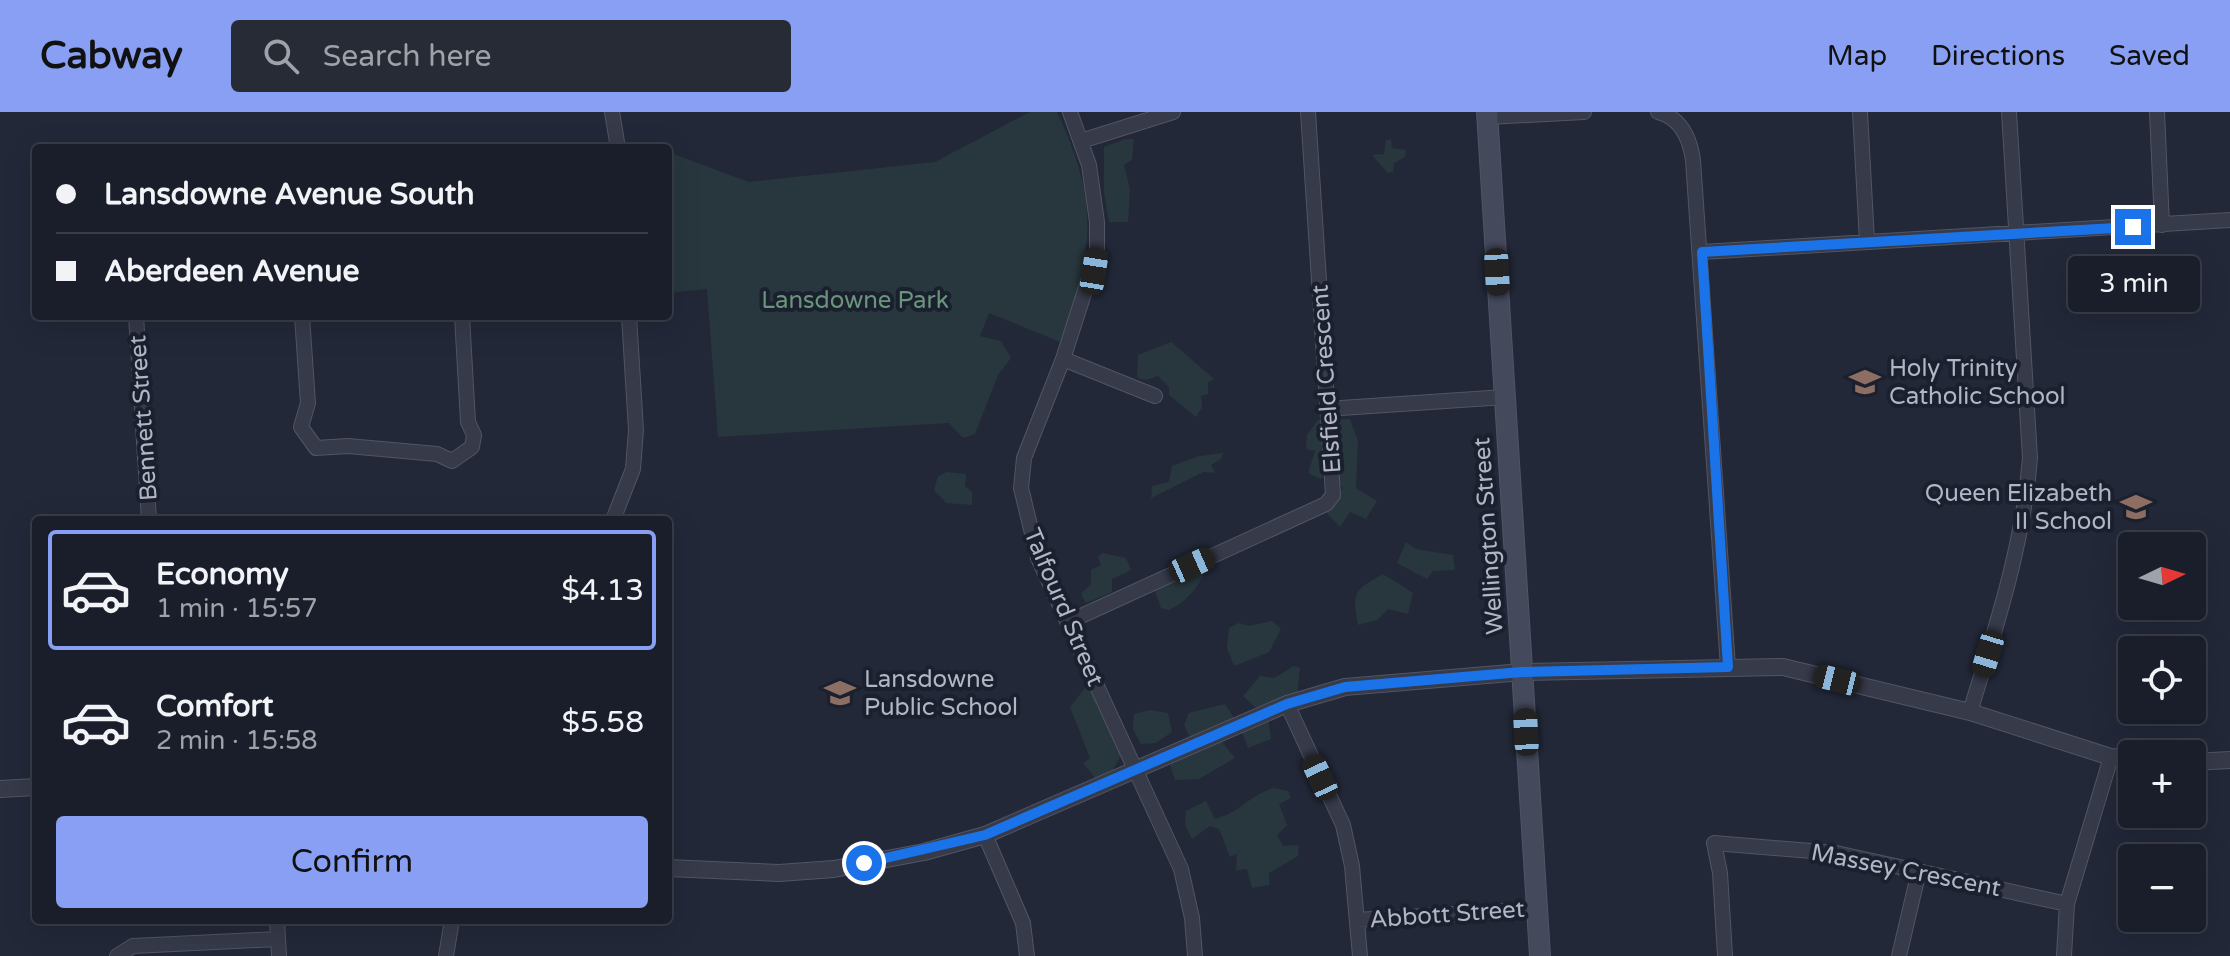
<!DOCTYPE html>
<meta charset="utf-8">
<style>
:root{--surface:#1a1e2a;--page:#272b36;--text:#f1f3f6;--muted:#9fa2a8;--line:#383c47;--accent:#889ff3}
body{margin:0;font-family:"Varela Round",sans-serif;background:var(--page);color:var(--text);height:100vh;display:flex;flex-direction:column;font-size:30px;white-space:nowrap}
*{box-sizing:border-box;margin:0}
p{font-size:26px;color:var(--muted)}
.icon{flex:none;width:44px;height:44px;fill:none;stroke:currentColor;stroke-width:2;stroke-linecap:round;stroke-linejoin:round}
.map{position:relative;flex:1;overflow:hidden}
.sheet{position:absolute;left:32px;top:404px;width:640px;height:408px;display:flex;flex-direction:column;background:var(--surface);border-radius:8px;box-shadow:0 8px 32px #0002,0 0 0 2px var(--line)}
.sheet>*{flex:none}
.hud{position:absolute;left:32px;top:32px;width:640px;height:176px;border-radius:8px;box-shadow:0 8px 32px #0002,0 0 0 2px var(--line);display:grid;align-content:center;height:176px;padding:0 24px;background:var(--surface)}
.needle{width:52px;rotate:85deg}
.tools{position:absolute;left:2118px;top:420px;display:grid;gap:16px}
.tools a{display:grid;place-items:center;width:88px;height:88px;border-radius:8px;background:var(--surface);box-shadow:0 8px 32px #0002,0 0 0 2px var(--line);font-size:40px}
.end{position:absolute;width:36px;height:36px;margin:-18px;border:10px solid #1a73e8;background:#fff;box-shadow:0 0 0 4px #fff}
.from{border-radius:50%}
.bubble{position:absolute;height:56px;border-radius:8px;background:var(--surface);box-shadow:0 8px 32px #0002,0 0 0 2px var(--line);font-size:26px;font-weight:600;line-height:56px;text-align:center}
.car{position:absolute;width:24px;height:48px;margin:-24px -12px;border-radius:10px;box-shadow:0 0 6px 2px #0007;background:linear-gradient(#222 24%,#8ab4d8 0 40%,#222 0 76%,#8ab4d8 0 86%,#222 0)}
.hud b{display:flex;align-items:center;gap:28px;height:76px;font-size:30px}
.hud b+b{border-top:2px solid var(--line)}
.hud i{width:20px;height:20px;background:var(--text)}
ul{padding:14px 0 0;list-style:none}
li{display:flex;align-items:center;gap:24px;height:120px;margin:0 16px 12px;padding:0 8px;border:4px solid transparent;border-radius:8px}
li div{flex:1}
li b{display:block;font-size:30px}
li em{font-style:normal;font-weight:600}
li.current{border-color:var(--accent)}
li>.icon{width:72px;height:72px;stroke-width:1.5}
.button{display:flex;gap:16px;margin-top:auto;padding:16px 24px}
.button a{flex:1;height:92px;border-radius:8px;background:var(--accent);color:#111;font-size:32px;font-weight:600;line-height:92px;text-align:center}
header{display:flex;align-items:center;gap:48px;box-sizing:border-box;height:112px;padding:0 40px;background:var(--accent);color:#111}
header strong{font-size:38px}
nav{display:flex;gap:44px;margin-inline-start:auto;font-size:28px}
.search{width:560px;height:72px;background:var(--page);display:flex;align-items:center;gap:20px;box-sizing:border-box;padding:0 28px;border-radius:8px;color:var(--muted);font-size:30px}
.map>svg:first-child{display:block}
</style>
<header>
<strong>Cabway</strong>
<div class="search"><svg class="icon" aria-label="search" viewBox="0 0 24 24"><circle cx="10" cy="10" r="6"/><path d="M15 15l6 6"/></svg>Search here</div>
<nav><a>Map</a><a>Directions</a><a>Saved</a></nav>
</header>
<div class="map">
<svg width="2230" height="844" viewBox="0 0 2230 844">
<rect width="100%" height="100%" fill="#222838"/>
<path fill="#27373d" d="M1030,0H1057C1100,91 1094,138 1060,230L989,201L980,224L1001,229L1011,246L998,263L975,322L963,326L949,311L718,325L707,177L668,181V40L749,70L935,50Z
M1125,27H1134L1132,48L1124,53L1130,77L1128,110H1109L1104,80V35Z
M1391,27L1392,36L1406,38L1405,45L1394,51L1393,60L1388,61L1372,43L1384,42L1386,28Z
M1171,230L1214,267L1208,270V282L1201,284L1202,296L1196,305L1169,283V275L1158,264L1146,268L1137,266L1138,243Z
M1350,307L1358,329L1356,376L1377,389L1366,407L1350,400L1340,415L1323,397L1343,376L1337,371L1342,355L1333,349L1321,367L1308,361L1315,339L1306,337L1307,323L1318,308Z
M1223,341L1221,347L1211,353L1215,361L1203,360L1151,386L1152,374L1169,370L1172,354L1199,344Z
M947,360L966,362L965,374L972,380V393L946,391L934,378L938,364Z
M1406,430L1416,437L1453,443L1455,458L1433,459L1427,467L1397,451Z
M1102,441L1126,446L1131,458L1112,467V480L1086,491L1081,482L1091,472V458L1101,453L1098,445Z
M1207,450C1205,469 1187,490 1169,498L1161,496L1153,474Z
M1383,462L1413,481L1408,502L1388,497L1377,508L1358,513C1352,480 1353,479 1383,462Z
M1272,509L1281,517L1269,540L1234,554L1227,536L1229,516L1239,511L1249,514Z
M1294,554L1300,556L1297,582L1267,599L1271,627L1248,636L1241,618L1258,598L1243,584L1260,564L1274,566Z
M1093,566L1125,635L1112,660L1095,666L1083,651L1090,646L1070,595Z
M1225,592L1234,606L1211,616L1235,646L1199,667L1175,668L1170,653L1196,639L1184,613L1189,601Z
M1150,598L1168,601L1172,620L1156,631L1141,632L1133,617L1134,602Z
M1274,676L1288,679L1291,686L1279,692L1287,713L1277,723L1283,734L1299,733L1298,744L1269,761V773L1252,776L1247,757L1236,759L1237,742L1230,745L1219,717L1210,714L1192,727L1185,713L1186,699L1206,689L1215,707C1238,702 1251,682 1274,676Z"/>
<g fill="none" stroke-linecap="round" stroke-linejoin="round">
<defs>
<path id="minor" d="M612,0L618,36
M1070,0L1089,53L1097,110V141L1063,247L1024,346L1021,376L1038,446L1181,757L1192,806L1195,844
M1658,0C1681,6 1690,27 1693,48L1728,555
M1860,0L1867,129
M2157,0L2162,113
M1488,5L1584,0
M1081,29L1173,0
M1702,140L2230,108
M136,204L149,408
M302,204L308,291L301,315L316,336L348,334L437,342L452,349L472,335L474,323L468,310L462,204
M1063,247L1155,284
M1326,297L1505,285
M613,408L633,357L636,318L629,204
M1068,510L1326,392L1333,383L1308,0
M1287,592L1343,713L1352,754L1360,844
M1970,600C1996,515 2023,434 2030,346L2009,0
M985,723L1023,811L1027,844
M277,808L279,844
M1357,808L1537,797
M117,844L133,834L278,827
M446,844L452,808
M1725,844L1720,761L1714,731L1836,741L2067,792
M1899,844L1919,759
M2064,844L2067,792L2111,645"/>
<path id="tertiary" d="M2192,650L2230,648
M0,677L36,675
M668,756L779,761L834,757L924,740L985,723L1287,592L1345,575L1522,560L1783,555L1970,600L2111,645L2132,647"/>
<path id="secondary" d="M1487,0L1540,844"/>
</defs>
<use href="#minor" stroke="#515564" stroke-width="16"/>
<use href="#tertiary" stroke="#515564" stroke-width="18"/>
<use href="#secondary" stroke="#515564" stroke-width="22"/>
<use href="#minor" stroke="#363a49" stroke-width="14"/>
<use href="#tertiary" stroke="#363a49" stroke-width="16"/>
<use href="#secondary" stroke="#44495c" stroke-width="20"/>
</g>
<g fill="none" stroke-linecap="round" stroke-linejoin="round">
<path stroke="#1a73e8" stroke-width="10" d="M864,751L985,723L1287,592L1345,575L1522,560L1728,555L1702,140L2133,115"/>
</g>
<defs>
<symbol id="school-bare" viewBox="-9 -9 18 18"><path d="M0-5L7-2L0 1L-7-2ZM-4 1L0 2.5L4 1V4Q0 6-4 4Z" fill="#8d6e63" stroke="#1b202e" stroke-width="2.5" paint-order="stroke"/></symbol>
</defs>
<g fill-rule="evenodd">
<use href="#school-bare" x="1843" y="248" width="44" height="44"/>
<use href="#school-bare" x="2114" y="373" width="44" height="44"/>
<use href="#school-bare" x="818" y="559" width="44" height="44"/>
</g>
<g text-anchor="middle" stroke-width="8" stroke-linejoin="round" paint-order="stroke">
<g font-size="24" fill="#69957b" stroke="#1b202e">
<text x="855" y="196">Lansdowne Park</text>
</g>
<g font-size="24" fill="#b1b5c5" stroke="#1b202e" text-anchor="start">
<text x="1889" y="264">Holy Trinity<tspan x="1889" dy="28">Catholic School</tspan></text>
<text x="2112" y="389" text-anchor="end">Queen Elizabeth<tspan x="2112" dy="28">II School</tspan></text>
<text x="864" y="575">Lansdowne<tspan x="864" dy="28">Public School</tspan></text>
</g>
<g font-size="24" fill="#b1b5c5" stroke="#1b202e">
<text transform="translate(1326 267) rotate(-94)" y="8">Elsfield Crescent</text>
<text transform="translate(143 306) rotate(-94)" y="8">Bennett Street</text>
<text transform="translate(1488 424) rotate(-94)" y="8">Wellington Street</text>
<text transform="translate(1064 495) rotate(67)" y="8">Talfourd Street</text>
<text transform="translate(1906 758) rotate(11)" y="8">Massey Crescent</text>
<text transform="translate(1447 802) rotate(-4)" y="8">Abbott Street</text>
</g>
</g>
</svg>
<div class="tools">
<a><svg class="needle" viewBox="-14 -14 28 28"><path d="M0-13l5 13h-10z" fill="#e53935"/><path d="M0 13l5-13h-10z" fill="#9fa2a8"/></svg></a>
<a><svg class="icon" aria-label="locate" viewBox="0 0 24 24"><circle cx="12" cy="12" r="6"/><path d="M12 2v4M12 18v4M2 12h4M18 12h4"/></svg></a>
<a>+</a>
<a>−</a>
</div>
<i class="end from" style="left:864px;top:751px"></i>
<i class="end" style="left:2133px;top:115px"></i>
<div class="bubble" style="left:2068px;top:144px;width:132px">3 min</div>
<i class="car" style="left:1094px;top:159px;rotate:9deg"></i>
<i class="car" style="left:1497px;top:160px;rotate:177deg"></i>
<i class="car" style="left:1192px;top:453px;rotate:66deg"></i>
<i class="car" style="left:1988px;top:542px;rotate:197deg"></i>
<i class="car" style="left:1837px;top:568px;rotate:284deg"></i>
<i class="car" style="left:1526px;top:620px;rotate:357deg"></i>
<i class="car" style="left:1320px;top:665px;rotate:335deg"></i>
<div class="hud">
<b><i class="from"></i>Lansdowne Avenue South</b>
<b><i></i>Aberdeen Avenue</b>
</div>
<section class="sheet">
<ul>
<li class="current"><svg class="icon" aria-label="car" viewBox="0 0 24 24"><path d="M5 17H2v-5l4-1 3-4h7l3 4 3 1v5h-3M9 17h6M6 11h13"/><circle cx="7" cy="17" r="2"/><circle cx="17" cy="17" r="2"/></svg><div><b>Economy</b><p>1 min · 15:57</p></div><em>$4.13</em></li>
<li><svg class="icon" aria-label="car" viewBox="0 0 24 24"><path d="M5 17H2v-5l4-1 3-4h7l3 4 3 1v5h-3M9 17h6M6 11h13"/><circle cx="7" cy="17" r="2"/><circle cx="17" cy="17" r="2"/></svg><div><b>Comfort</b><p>2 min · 15:58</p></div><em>$5.58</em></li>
</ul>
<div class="button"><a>Confirm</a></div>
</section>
</div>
